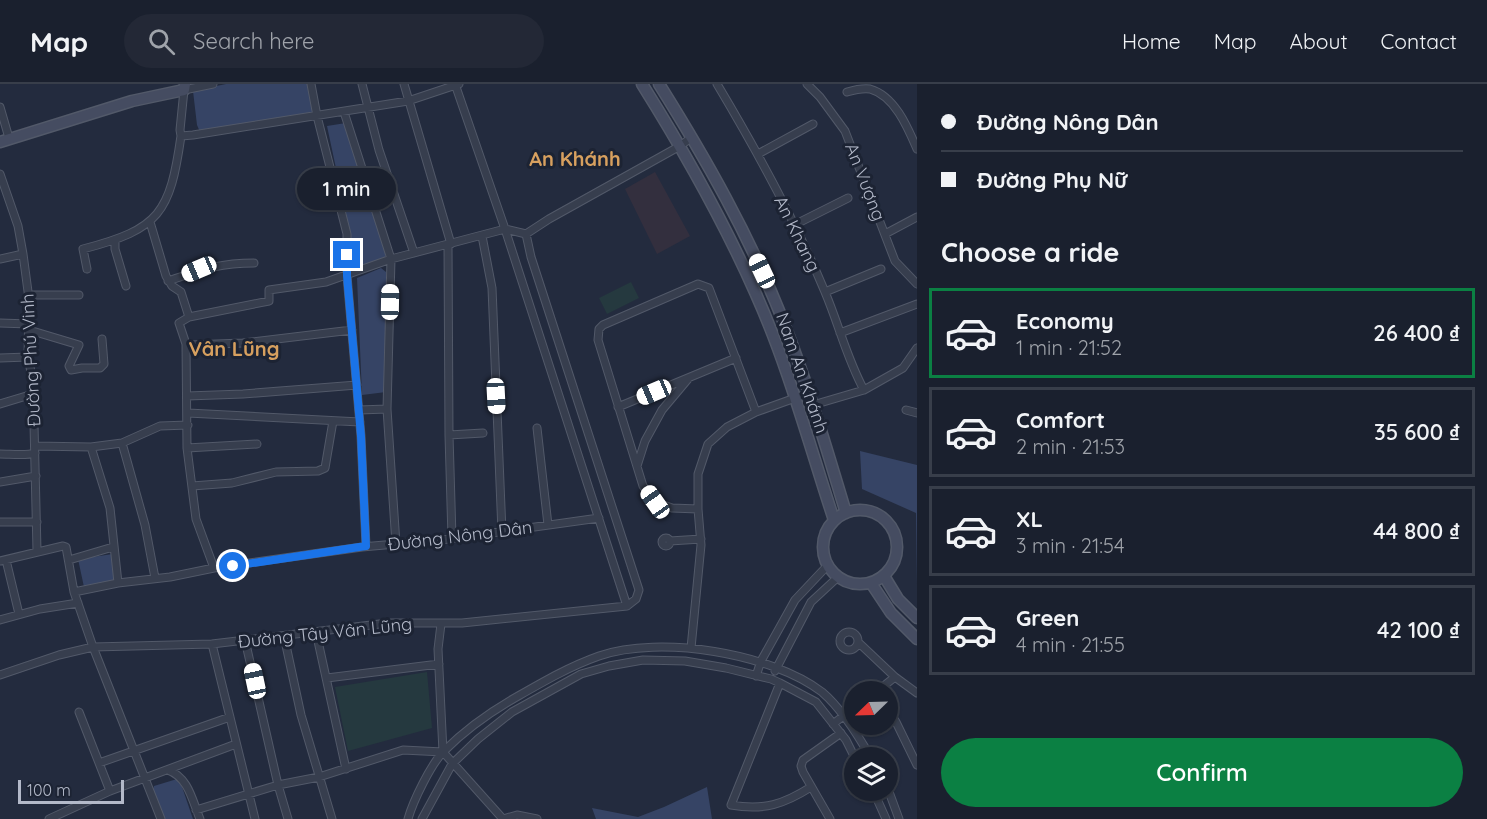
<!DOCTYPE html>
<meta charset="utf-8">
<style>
:root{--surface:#1a202e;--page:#232836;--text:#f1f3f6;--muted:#9fa3aa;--line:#383e4a;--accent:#0b8043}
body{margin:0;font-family:Quicksand,sans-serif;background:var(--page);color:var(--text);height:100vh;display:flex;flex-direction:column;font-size:22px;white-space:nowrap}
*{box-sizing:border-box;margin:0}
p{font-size:20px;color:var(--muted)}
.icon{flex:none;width:33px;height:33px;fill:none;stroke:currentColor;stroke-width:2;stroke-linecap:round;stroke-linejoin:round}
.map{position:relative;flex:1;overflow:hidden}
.panel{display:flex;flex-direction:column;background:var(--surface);width:570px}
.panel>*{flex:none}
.banner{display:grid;align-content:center;height:132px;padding:0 24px;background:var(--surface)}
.needle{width:39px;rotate:247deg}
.controls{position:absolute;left:844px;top:597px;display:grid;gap:12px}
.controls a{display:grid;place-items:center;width:54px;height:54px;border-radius:50%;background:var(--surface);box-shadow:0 2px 4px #0004,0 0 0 2px var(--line);font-size:30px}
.scale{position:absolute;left:18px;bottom:15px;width:106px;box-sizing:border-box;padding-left:6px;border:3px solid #b3b9c9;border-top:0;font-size:16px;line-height:21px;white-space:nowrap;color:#b3b9c9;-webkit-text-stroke:4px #1c2333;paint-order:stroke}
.end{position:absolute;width:27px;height:27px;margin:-14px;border:8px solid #1a73e8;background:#fff;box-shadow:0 0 0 3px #fff}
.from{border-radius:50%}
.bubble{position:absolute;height:42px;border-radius:21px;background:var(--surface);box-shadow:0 2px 4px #0004,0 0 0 2px var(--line);font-size:20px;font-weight:600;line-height:42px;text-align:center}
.car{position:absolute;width:18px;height:36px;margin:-18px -9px;border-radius:8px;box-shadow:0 0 4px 2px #0007;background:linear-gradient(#fff 24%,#345 0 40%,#fff 0 76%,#345 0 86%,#fff 0)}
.banner b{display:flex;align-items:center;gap:21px;height:57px;font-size:22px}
.banner b+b{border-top:2px solid var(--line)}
.banner i{width:15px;height:15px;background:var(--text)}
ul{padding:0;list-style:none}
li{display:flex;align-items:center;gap:18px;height:90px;margin:0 12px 9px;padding:0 12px;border:3px solid var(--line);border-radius:0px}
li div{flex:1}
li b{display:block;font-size:22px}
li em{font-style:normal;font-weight:600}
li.selected{border-color:var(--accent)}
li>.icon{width:54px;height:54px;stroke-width:1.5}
h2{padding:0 24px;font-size:27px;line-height:72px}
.action{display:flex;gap:12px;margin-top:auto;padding:12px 24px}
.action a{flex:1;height:69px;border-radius:36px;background:var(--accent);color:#fff;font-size:24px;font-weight:600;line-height:69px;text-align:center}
header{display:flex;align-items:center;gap:36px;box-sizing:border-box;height:84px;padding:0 30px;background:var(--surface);border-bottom:2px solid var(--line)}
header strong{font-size:28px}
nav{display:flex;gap:33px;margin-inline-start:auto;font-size:21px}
.search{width:420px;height:54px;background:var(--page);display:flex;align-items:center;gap:15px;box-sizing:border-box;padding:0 21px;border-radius:33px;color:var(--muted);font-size:22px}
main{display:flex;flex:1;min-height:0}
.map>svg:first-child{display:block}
</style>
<header>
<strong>Map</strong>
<div class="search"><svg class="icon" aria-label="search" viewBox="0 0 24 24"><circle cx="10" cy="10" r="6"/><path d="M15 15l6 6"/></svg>Search here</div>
<nav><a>Home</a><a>Map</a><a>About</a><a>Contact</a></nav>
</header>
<main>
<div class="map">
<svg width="917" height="735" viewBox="0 0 917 735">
<rect width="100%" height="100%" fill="#232b3e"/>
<path fill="#332f3e" d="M655,88L690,152L657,170L625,105Z"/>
<path fill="#25393f" d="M631,198L639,214L607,230L599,214Z
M427,588L432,644L348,667L335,603Z"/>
<path fill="#364465" d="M226,0H311L317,27L311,32L200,48L197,41L193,7Z
M346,39L385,165V173L357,183L327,42Z
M381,184L386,188L389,291L386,308L362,311L357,194Z
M860,367L917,381V500L916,429L862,405Z
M113,470L116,497L84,503L78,475Z
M177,695L180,697L193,735H163L153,706L154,702Z
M707,703L712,735H596L592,724L638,733L664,723Z"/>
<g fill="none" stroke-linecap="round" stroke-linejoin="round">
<defs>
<path id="street" d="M311,0L317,32L347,150V192L361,352L366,462
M362,0L379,66L414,169
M404,0L451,160
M455,0L505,145L627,522
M717,0C757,67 795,136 825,208C839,241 847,275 864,306
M807,0L820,13L845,47L895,177L917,200
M847,8C854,6 863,4 870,5C895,12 908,44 917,65
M0,23L9,54
M344,28L391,175L387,325L396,460
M181,52L193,51L408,17L459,0
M758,70L813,40
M0,90L18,142L23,170L29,215L28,273L33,298L37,467
M150,138L166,192L172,202L181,208L188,230L189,233L179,239L186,260L187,364L196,435L214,484
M794,141L848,114
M526,150L531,173L639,506L636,515L627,522
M885,150L917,133
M482,152L492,204L502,448
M115,157V165L126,202
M448,160L449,351L452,454
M0,175L23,170
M87,185L83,165C160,145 170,129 181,52L180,46L184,6L213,0
M168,197C201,186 219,179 254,179
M825,208L881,185
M29,211H79
M189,233L269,217V206L326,198L391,175L505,145L526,150L549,135L680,62L692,53
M0,239L29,240
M29,246L79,261L69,282L71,286L82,284H100L104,280L102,255
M840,249L917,220
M186,260L191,261L243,259L352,246
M0,274L28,273
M187,312L243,310L357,301
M0,320L33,310
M813,321L864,306L903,284L917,264
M618,323L736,274
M359,326L387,325
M906,326L917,329
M188,329L360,338
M537,344L548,441
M449,351L483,349
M122,359L145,441L155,494
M35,362L91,363L122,359L160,342L188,341
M91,363L110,424L118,499
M187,364L257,360
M0,370C10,370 27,372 35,369
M637,382L645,357L662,326L688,295
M0,398L36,392
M192,402L232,399L276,388L318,387L325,384L333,337
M698,425L672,424L655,418L643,402L598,256L599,245L603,241L698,200L709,204L756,328
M0,438H37
M662 458a4 4 0 1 1 8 0a4 4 0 1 1-8 0Z
M670,457L701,455
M6,476L19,530
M69,476L113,463
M0,477L63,462L66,463L74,508L93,563L161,735
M74,508L118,499L170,493L214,484L362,463L441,456L599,434
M0,536L40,525L78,519
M441,540L438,565L443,668L503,735
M840 557a9 9 0 1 1 18 0a9 9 0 1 1-18 0Z
M316,548L346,685
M284,552L301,631L332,735
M245,556L278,701L288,735
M858,558L895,593L917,609
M212,560L255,735
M691,564L701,461L698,425V390L708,360L727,343L756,328L809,309
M775,587L811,518L838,493
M0,591L59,571L93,563L212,560L388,539H462L627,522
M756,592L761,577L795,516L828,481
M327,594L439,580
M780,599L731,721C764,727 784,720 811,703
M876,608L895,593
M888,626L896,638L917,681
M79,628L110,707
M833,640L855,623
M99,679L230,633
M168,686C189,694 192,716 200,735
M888,705L899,735
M873,706L886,735
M196,726L278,701L319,693L403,666L443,668
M49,735L110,707L236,660
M408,735C413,717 431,680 444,667C464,647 489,629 513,615C541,599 568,583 599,572C660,551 771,569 822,608C842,625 858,651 871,674
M422,735L452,680L478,655L512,628L581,590L609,582L643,576L685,577L726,584L771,595L780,599L816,618L846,656L855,674
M503,735L517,731L537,735
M830,735L803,688L801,682L803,676L841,649"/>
<path id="secondary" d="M642,0C684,67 723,136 755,208C788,281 809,360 834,436
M659,0C706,75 749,151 782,234C807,297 826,363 846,429
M0,58L132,17L184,6L185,0
M823 463a37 37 0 1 1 74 0a37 37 0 1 1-74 0Z
M884,492L898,515L917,534
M871,499L891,529L917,555"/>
</defs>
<use href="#street" stroke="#525969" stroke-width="9"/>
<use href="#secondary" stroke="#525969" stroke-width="13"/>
<use href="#street" stroke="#373e4e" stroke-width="7"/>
<use href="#secondary" stroke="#454c61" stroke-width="10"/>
</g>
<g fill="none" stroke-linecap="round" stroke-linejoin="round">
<path stroke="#1a73e8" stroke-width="8" d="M233,482L366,462L361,352L347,192V171"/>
</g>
<g text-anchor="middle" stroke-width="6" stroke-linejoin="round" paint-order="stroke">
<g font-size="18" fill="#b3b9c9" stroke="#1c2333">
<text transform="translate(865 98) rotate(69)" y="6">An Vượng</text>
<text transform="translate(797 150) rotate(64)" y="6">An Khang</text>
<text transform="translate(31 276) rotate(-93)" y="6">Đường Phú Vinh</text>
<text transform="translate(802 289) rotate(71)" y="6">Nam An Khánh</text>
<text transform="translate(460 452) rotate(-7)" y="6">Đường Nông Dân</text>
<text transform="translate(325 549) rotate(-6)" y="6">Đường Tây Vân Lũng</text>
</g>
<g font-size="20" font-weight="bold" fill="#d7a05f" stroke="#1c2333">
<text x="575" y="82">An Khánh</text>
<text x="234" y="272">Vân Lũng</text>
</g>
</g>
</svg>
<div class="controls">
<a><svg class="needle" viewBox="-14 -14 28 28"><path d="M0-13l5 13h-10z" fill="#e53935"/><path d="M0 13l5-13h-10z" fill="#9fa3aa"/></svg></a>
<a><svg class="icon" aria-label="layers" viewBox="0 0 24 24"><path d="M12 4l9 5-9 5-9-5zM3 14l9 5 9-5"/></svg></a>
</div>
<div class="scale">100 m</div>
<i class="end from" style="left:233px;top:482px"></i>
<i class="end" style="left:347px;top:171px"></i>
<div class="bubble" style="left:297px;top:84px;width:99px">1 min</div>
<i class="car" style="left:199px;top:185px;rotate:247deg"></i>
<i class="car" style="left:762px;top:187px;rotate:335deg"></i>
<i class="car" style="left:390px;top:218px;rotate:1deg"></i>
<i class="car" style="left:654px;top:308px;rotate:247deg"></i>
<i class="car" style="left:496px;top:312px;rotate:177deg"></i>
<i class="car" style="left:655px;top:418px;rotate:325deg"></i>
<i class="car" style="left:255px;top:597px;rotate:348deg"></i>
</div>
<section class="panel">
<div class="banner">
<b><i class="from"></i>Đường Nông Dân</b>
<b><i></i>Đường Phụ Nữ</b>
</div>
<h2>Choose a ride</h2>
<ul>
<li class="selected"><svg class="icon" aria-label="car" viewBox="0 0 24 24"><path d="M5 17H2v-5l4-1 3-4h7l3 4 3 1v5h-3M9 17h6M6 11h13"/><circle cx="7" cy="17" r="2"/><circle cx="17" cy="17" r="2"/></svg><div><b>Economy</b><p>1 min · 21:52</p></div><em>26 400 ₫</em></li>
<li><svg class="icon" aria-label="car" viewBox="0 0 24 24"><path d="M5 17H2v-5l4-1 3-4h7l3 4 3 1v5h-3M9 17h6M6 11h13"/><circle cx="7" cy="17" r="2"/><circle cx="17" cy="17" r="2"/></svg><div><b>Comfort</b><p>2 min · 21:53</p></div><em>35 600 ₫</em></li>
<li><svg class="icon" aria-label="car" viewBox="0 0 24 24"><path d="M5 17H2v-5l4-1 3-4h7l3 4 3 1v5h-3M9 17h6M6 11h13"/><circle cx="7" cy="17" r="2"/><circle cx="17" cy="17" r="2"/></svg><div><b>XL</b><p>3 min · 21:54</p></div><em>44 800 ₫</em></li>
<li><svg class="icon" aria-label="car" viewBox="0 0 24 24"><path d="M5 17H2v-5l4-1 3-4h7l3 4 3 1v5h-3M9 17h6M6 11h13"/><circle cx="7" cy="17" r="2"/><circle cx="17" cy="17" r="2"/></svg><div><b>Green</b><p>4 min · 21:55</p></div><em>42 100 ₫</em></li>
</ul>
<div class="action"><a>Confirm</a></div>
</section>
</main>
